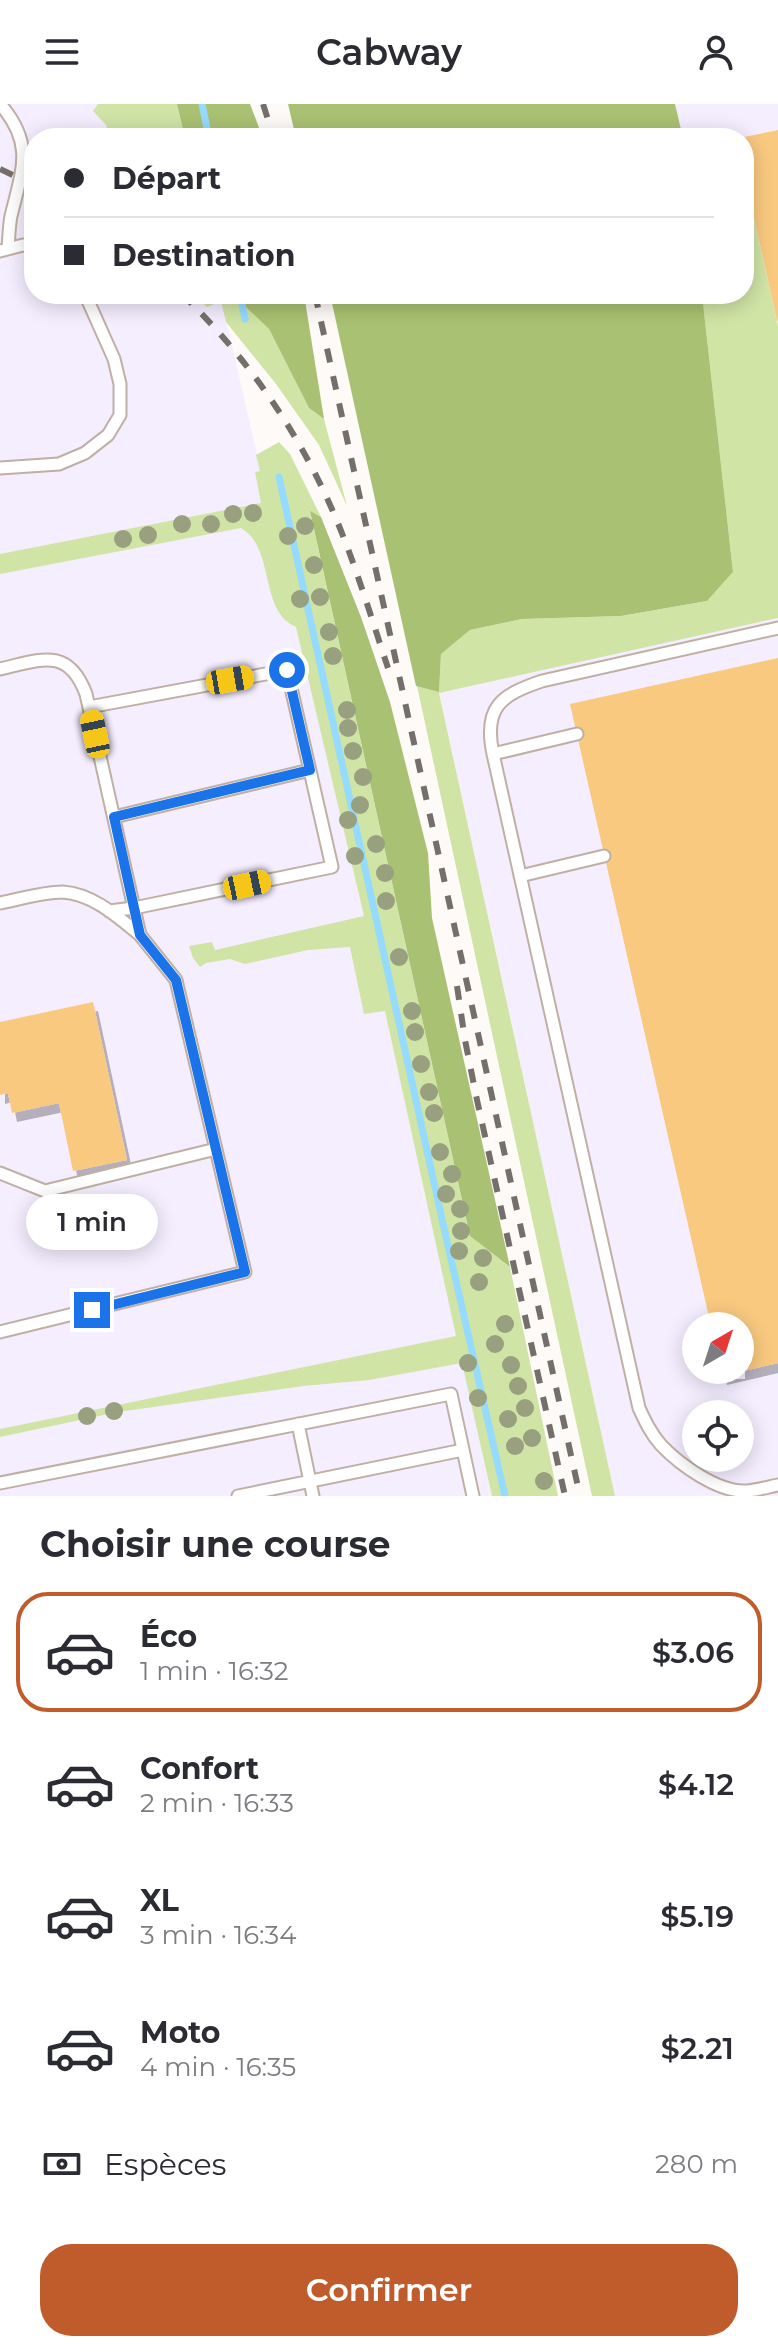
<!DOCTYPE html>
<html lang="fr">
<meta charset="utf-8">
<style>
:root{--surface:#fff;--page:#f2f2f3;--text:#2b2b33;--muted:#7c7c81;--line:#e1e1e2;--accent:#c05b2c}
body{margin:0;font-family:Montserrat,sans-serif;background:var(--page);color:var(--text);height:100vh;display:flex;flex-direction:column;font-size:30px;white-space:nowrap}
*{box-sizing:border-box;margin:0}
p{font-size:26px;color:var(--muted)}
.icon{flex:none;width:44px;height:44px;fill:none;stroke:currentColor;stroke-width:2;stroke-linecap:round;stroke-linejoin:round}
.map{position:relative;height:1392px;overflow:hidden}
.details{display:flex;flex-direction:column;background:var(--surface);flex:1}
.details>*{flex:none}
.guide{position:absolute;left:24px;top:24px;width:730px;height:176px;border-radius:32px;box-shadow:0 4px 20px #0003;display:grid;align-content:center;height:176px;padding:0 40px;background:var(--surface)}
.needle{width:52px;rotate:39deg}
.fabs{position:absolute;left:682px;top:1208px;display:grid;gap:16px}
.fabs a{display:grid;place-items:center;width:72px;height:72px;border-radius:50%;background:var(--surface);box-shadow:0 4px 20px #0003;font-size:40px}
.end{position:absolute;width:36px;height:36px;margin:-18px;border:10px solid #1a73e8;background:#fff;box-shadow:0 0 0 4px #fff}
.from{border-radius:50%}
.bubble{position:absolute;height:56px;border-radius:28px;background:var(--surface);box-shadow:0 4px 20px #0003;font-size:26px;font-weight:600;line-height:56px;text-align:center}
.car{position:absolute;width:24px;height:48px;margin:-24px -12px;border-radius:10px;box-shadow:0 0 6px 2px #0007;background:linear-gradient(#f5c518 24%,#345 0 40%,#f5c518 0 76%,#345 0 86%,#f5c518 0)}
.guide b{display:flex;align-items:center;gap:28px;height:76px;font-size:30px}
.guide b+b{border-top:2px solid var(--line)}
.guide i{width:20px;height:20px;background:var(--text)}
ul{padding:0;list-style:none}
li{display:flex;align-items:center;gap:24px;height:120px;margin:0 16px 12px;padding:0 24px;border:4px solid transparent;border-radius:32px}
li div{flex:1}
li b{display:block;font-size:30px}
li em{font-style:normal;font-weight:600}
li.selected{border-color:var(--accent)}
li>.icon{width:72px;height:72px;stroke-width:1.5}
h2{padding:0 40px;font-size:36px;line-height:96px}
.pay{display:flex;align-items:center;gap:20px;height:88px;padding:0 40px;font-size:30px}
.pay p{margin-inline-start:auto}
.cta{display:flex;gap:16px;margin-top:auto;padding:16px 40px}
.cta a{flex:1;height:92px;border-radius:32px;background:var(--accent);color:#fff;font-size:32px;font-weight:600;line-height:92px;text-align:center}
header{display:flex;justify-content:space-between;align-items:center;height:104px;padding:0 40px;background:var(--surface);font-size:36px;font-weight:600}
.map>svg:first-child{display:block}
</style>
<header><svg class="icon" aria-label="menu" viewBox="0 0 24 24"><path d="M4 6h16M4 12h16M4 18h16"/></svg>Cabway<svg class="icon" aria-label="person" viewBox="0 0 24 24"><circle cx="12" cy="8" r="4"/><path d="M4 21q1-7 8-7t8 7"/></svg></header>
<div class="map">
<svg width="778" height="1392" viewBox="0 0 778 1392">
<defs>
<filter id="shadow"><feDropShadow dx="5" dy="9" stdDeviation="0" flood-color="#0004"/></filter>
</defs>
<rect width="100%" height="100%" fill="#fefaf8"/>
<path fill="#f5eeff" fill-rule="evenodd" d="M0,0H177L185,34H34V190H220L369,834L492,1392H0Z
M675,0H778V222L744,69V34H683Z
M778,514V1392H615L439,588ZM696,1222H740V1266H696ZM696,1310H740V1354H696Z"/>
<path fill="#d0e4a5" d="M98,0H177L185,34H104L107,22L93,7Z
M744,69L778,222V514L439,589L615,1392H592L417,582L439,588L441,550L470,526L522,515L622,512L707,497L733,468L702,190H744Z
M193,190H232L269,225L309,304L324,315L347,402L319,341L276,280L226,218L221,197L207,203Z
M279,338L290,350L321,413L310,408L470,1132L510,1163L558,1392H492L462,1259L369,1276L303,1282L118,1308L0,1333V1325L456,1232L385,907L364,910L350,843L308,846L245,860L230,855L206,859L200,863L193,854L189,842L212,838L215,846L364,812L296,523C258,507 276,444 241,424L0,470V450L261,399L255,368L260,367L256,351Z"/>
<path fill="#a9c172" d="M177,0H250L263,34H185Z
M288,0H675L683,34H296Z
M232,190H304L324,315L309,304L269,225Z
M330,190H702L733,468L707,497L621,512L522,515L470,526L441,550L439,588L416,582Z
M310,407L321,413L361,513L390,598L428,749L432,814L510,1163L470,1132Z"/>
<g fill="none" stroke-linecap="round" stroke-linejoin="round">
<path stroke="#95dbfe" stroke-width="7" d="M202,0L209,34
M240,190L245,215
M279,373L446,1133L505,1392"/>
</g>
<path fill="#f9c97f" filter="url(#shadow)" d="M778,26V216L777,217L744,69V33Z
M778,554V1259L722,1272L721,1266H740V1222H711L570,600Z
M93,898L127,1056L73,1067L59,999L12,1009L8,989L0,991V918Z"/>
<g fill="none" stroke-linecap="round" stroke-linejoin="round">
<defs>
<path id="lane" d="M0,0C35,40 22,66 11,112C9,122 9,133 8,143
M0,147L23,141L34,143
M0,364L59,360L85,349L108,331L120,311V280L114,255L85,190
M778,524L542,577C501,591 483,603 493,650L639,1304C645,1317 651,1330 661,1341C680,1361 719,1389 747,1387C757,1386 768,1383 778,1381
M0,565C40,556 68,542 86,590L140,831L176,876L245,1168L0,1228
M89,603L287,566L332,763L134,804L109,807
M493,650L577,630
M114,713L310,666
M520,772L604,752
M0,799C20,795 43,788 63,788C93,790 118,813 140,831
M0,1069L45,1087L216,1045
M298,1320L313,1392
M0,1379L451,1290L473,1392
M238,1392L463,1346"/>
</defs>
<use href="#lane" stroke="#c0afa4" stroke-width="15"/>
<use href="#lane" stroke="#fff" stroke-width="11"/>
<path stroke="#756f6c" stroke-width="6" stroke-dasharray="14 14" stroke-linecap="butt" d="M263,0L274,34
M0,65L34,81
M182,190C245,251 296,324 331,403C354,455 370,510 388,564
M315,190L580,1392
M457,882L465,936L477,996L565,1392"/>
</g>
<g fill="#99a080">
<circle cx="253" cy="409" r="9"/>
<circle cx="233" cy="410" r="9"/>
<circle cx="182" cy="420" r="9"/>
<circle cx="211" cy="420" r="9"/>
<circle cx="305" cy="422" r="9"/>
<circle cx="148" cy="431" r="9"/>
<circle cx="288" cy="432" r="9"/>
<circle cx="123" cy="435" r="9"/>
<circle cx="314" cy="461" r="9"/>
<circle cx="320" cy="493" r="9"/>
<circle cx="300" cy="495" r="9"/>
<circle cx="329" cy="528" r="9"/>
<circle cx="333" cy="552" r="9"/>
<circle cx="347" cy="606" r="9"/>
<circle cx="348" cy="624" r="9"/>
<circle cx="353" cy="647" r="9"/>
<circle cx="363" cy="673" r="9"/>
<circle cx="360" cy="701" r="9"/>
<circle cx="348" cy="716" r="9"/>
<circle cx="376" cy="740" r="9"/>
<circle cx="355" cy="752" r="9"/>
<circle cx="385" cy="769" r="9"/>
<circle cx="386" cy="797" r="9"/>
<circle cx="399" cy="853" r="9"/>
<circle cx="412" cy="907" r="9"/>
<circle cx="415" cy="928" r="9"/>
<circle cx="421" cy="960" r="9"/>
<circle cx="429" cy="988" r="9"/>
<circle cx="434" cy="1009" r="9"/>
<circle cx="440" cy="1048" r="9"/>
<circle cx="452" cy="1070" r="9"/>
<circle cx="446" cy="1090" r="9"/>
<circle cx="460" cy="1105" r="9"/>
<circle cx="461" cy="1127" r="9"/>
<circle cx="459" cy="1147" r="9"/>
<circle cx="483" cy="1154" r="9"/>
<circle cx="479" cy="1178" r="9"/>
<circle cx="505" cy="1220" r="9"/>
<circle cx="495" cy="1240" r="9"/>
<circle cx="468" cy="1259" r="9"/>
<circle cx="511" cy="1261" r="9"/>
<circle cx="518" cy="1282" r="9"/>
<circle cx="478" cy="1294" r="9"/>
<circle cx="525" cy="1304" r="9"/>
<circle cx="114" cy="1307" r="9"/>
<circle cx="87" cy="1312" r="9"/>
<circle cx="508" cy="1315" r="9"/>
<circle cx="532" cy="1334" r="9"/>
<circle cx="515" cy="1342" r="9"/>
<circle cx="544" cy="1377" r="9"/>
</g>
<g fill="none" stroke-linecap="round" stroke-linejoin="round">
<path stroke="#1a73e8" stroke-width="10" d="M92,1206L245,1168L176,876L140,831L114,713L310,666L287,566"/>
</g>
</svg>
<div class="fabs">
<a><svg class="needle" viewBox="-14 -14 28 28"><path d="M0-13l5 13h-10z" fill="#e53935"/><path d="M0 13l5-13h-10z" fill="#7c7c81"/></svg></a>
<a><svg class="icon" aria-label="locate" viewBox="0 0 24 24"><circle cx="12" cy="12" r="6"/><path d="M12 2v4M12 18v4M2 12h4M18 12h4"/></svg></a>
</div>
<i class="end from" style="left:287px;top:566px"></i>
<i class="end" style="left:92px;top:1206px"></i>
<div class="bubble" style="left:26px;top:1090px;width:132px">1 min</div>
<i class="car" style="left:230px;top:576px;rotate:80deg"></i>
<i class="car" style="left:95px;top:630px;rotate:348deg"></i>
<i class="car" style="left:247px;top:781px;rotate:78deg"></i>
<div class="guide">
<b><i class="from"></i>Départ</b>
<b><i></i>Destination</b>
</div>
</div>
<section class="details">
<h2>Choisir une course</h2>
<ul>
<li class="selected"><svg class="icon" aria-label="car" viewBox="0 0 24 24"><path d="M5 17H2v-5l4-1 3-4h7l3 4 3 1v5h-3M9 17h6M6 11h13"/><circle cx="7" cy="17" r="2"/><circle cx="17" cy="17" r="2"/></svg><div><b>Éco</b><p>1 min · 16:32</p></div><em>$3.06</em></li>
<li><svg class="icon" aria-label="car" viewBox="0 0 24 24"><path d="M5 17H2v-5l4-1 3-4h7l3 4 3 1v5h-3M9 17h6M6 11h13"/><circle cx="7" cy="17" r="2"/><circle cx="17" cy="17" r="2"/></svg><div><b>Confort</b><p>2 min · 16:33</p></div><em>$4.12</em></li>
<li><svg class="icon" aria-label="car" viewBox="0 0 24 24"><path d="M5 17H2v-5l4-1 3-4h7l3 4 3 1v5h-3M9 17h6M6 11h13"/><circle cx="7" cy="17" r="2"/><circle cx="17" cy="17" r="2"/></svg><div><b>XL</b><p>3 min · 16:34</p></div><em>$5.19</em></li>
<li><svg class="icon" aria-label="car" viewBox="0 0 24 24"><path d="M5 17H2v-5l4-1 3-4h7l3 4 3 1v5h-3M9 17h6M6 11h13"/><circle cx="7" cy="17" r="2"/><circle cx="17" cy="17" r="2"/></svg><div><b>Moto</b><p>4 min · 16:35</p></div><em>$2.21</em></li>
</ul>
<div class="pay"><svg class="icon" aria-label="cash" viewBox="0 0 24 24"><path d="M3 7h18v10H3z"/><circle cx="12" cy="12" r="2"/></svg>Espèces<p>280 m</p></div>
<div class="cta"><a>Confirmer</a></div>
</section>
